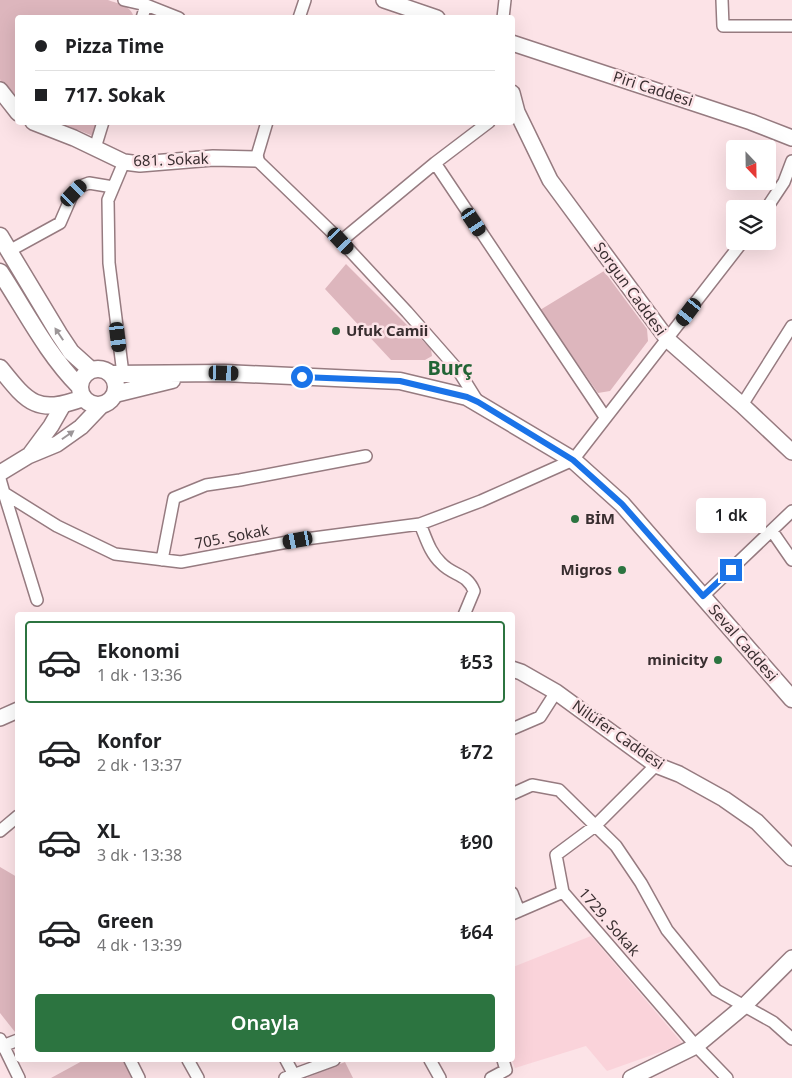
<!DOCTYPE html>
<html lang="tr">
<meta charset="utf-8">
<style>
:root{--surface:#fff;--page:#f6f6f6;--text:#202124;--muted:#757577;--line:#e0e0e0;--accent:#2c7440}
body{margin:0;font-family:"Noto Sans",sans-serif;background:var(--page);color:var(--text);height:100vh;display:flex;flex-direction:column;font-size:19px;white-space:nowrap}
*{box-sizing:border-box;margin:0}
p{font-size:16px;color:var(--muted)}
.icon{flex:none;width:28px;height:28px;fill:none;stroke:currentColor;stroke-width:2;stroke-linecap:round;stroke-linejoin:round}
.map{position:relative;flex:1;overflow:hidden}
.details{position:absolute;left:15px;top:612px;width:500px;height:450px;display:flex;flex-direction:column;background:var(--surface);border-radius:5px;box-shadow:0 5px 20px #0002}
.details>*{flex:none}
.banner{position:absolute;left:15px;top:15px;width:500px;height:110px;border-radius:5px;box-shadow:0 5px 20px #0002;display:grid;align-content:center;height:110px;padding:0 20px;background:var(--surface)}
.needle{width:32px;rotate:158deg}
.tools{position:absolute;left:726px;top:140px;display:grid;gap:10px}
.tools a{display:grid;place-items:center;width:50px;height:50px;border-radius:5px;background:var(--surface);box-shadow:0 5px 20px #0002;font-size:25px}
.end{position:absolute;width:22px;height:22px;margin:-11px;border:6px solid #1a73e8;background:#fff;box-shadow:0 0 0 2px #fff}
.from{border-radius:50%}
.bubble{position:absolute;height:35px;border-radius:5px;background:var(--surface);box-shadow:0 5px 20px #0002;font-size:16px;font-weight:600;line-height:35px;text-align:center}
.car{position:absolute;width:15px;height:30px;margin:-15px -8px;border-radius:6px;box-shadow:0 0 4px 1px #0007;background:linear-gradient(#222 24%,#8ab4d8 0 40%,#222 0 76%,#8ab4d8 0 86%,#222 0)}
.banner b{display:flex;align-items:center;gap:18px;height:48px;font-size:19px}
.banner b+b{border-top:1px solid var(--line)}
.banner i{width:12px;height:12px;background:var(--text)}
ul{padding:9px 0 0;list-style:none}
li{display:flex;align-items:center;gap:15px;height:82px;margin:0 10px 8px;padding:0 10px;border:2px solid transparent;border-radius:5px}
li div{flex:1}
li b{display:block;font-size:19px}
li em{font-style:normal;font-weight:600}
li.selected{border-color:var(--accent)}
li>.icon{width:45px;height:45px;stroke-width:1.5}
.cta{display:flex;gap:10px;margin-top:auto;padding:10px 20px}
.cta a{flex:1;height:58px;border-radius:5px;background:var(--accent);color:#fff;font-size:20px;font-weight:600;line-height:58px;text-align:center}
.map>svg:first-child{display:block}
</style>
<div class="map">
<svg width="792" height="1078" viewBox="0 0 792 1078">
<rect width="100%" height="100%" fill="#fce3e7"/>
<path fill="#fad3da" d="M591,936L683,1044L607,1071L586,1046L515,1068L512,1060L513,967Z"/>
<path fill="#ddb6bd" d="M0,0H108C119,4 130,5 134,17L18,18L17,101L1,84L0,79Z
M61,123H98L93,136Z
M346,264L431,349L432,356L425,360H391L325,289Z
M604,271L647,329L648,341L610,391L598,393L540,310Z
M0,867L17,877L18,1030L15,1032L0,1013Z
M84,1060H127L137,1078H51Z
M345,1062L353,1078H306Z"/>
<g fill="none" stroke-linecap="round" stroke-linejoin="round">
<defs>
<path id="minor" d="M124,0L146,5L179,18
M722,0L723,26H792
M142,18L146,5
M299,18L305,0
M503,18L505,0
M267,122L256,159L341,241L407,312L458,370L478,402
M95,148L103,122
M435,163L605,417
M766,209L784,182L792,161
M341,241L435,163L489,122
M9,251L60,223L73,193L81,186L89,183L113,187
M123,374L109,263L108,200L124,162
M742,405L792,326
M0,479L4,493L57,526L115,554L181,562L298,540L420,524L481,501L573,460L743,241
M4,493L37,600
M420,524C426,538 430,553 441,563C453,576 467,573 474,591L464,615
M772,531L792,560
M162,560L174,498L206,485L240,480L366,456
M703,596L792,511
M512,729L540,717L556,692
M656,765L595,826L556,855L563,892L696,1046L727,1078
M512,794L532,785L559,790L616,846L641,883L667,930L716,990L773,1022L792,1039
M0,831L18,816
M512,893L519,911
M512,914L563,892
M0,1039L19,1078
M0,1047L18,1040
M130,1060L139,1078
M188,1060L198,1078
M286,1060L294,1075
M430,1060L440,1078
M285,1078L334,1060
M491,1078L506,1070L503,1060"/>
<path id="tertiary" d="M384,0L437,18
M512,43L751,122L792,138
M0,90L18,113
M512,93L517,112L550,180L668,340L742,405L792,452
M33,122L74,138L124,162L140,164L213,158L256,159
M31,453L51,426L63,405
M0,473L28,456L57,444L81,427L102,405
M512,669L521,672L556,692L656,765L679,774L724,799L757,822L792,858
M0,718L18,710
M631,1078L696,1046L744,1006L792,958"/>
<path id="secondary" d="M0,236L59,334L71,352L91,370
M0,272C25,310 47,354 79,386
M0,368C28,403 37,415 83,398
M80 387a18 18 0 1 1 36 0a18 18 0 1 1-36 0Z
M111,374L224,373L400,381L467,397L573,460L622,504L792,699
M115,394L172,380"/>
</defs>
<use href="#minor" stroke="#967b80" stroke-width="14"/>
<use href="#tertiary" stroke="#967b80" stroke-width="18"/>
<use href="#secondary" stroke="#967b80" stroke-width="19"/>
<use href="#minor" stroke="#fff" stroke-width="11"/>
<use href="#tertiary" stroke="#fff" stroke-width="15"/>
<use href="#secondary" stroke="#fff" stroke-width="16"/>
</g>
<defs><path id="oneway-solid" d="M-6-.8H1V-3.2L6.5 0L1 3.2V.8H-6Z" transform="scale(1.25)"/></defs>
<g fill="#9c9698">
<use href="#oneway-solid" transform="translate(59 334) rotate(-124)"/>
<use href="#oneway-solid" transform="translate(68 435) rotate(-35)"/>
</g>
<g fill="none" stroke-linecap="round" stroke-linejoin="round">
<path stroke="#1a73e8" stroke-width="6" d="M302,377L400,381L467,397L478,402L573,460L622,504L703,596L731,570"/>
</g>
<g fill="#2c7440" stroke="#fce3e7" stroke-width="2">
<circle cx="336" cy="331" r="5"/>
<circle cx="575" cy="519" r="5"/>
<circle cx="622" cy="570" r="5"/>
<circle cx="718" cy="660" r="5"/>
</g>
<g text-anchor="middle" stroke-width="5" stroke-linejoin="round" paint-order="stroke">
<g font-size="15" fill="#392e30" stroke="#fce3e7">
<text transform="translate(653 89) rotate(18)" y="5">Piri Caddesi</text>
<text transform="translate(171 160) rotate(-2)" y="5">681. Sokak</text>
<text transform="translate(630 289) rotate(54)" y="5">Sorgun Caddesi</text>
<text transform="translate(232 537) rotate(-11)" y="5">705. Sokak</text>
<text transform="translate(743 643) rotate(49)" y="5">Seval Caddesi</text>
<text transform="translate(618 735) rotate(35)" y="5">Nilüfer Caddesi</text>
<text transform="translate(609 922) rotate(49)" y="5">1729. Sokak</text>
</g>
<g font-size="15" font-weight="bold" fill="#392e30" stroke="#fce3e7" text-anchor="start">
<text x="346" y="336">Ufuk Camii</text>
<text x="585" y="524">BİM</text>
<text x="612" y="575" text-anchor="end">Migros</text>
<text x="708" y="665" text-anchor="end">minicity</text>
</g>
<g font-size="20" font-weight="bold" fill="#226435" stroke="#fce3e7">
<text x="450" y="375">Burç</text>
</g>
</g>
</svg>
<div class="tools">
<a><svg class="needle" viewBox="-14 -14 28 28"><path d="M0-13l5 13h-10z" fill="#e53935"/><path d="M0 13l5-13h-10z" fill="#757577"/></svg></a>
<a><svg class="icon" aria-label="layers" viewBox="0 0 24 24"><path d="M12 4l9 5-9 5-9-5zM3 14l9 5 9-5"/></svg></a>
</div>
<i class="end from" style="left:302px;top:377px"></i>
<i class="end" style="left:731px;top:570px"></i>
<div class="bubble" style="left:696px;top:498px;width:70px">1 dk</div>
<i class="car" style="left:74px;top:193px;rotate:44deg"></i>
<i class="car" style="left:474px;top:222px;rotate:146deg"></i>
<i class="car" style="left:341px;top:241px;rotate:137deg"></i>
<i class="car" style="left:689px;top:312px;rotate:217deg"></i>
<i class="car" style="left:118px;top:337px;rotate:173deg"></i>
<i class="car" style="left:224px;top:373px;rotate:92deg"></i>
<i class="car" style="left:298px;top:540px;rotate:259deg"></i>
<div class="banner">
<b><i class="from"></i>Pizza Time</b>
<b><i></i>717. Sokak</b>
</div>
<section class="details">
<ul>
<li class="selected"><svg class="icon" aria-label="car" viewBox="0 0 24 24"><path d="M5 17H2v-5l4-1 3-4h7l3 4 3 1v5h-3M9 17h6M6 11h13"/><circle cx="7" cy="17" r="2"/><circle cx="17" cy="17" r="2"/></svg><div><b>Ekonomi</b><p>1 dk · 13:36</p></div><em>₺53</em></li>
<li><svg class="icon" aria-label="car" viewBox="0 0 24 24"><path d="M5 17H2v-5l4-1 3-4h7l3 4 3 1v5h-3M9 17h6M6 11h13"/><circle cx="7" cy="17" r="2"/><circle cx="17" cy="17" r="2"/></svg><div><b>Konfor</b><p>2 dk · 13:37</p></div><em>₺72</em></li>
<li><svg class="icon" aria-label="car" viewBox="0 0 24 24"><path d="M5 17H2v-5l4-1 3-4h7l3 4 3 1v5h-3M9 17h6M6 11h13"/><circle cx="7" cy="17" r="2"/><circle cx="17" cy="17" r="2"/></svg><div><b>XL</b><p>3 dk · 13:38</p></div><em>₺90</em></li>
<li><svg class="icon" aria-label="car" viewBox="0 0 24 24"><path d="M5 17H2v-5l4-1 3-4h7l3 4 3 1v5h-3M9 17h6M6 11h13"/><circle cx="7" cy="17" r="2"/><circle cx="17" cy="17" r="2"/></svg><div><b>Green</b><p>4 dk · 13:39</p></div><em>₺64</em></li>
</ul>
<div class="cta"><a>Onayla</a></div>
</section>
</div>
